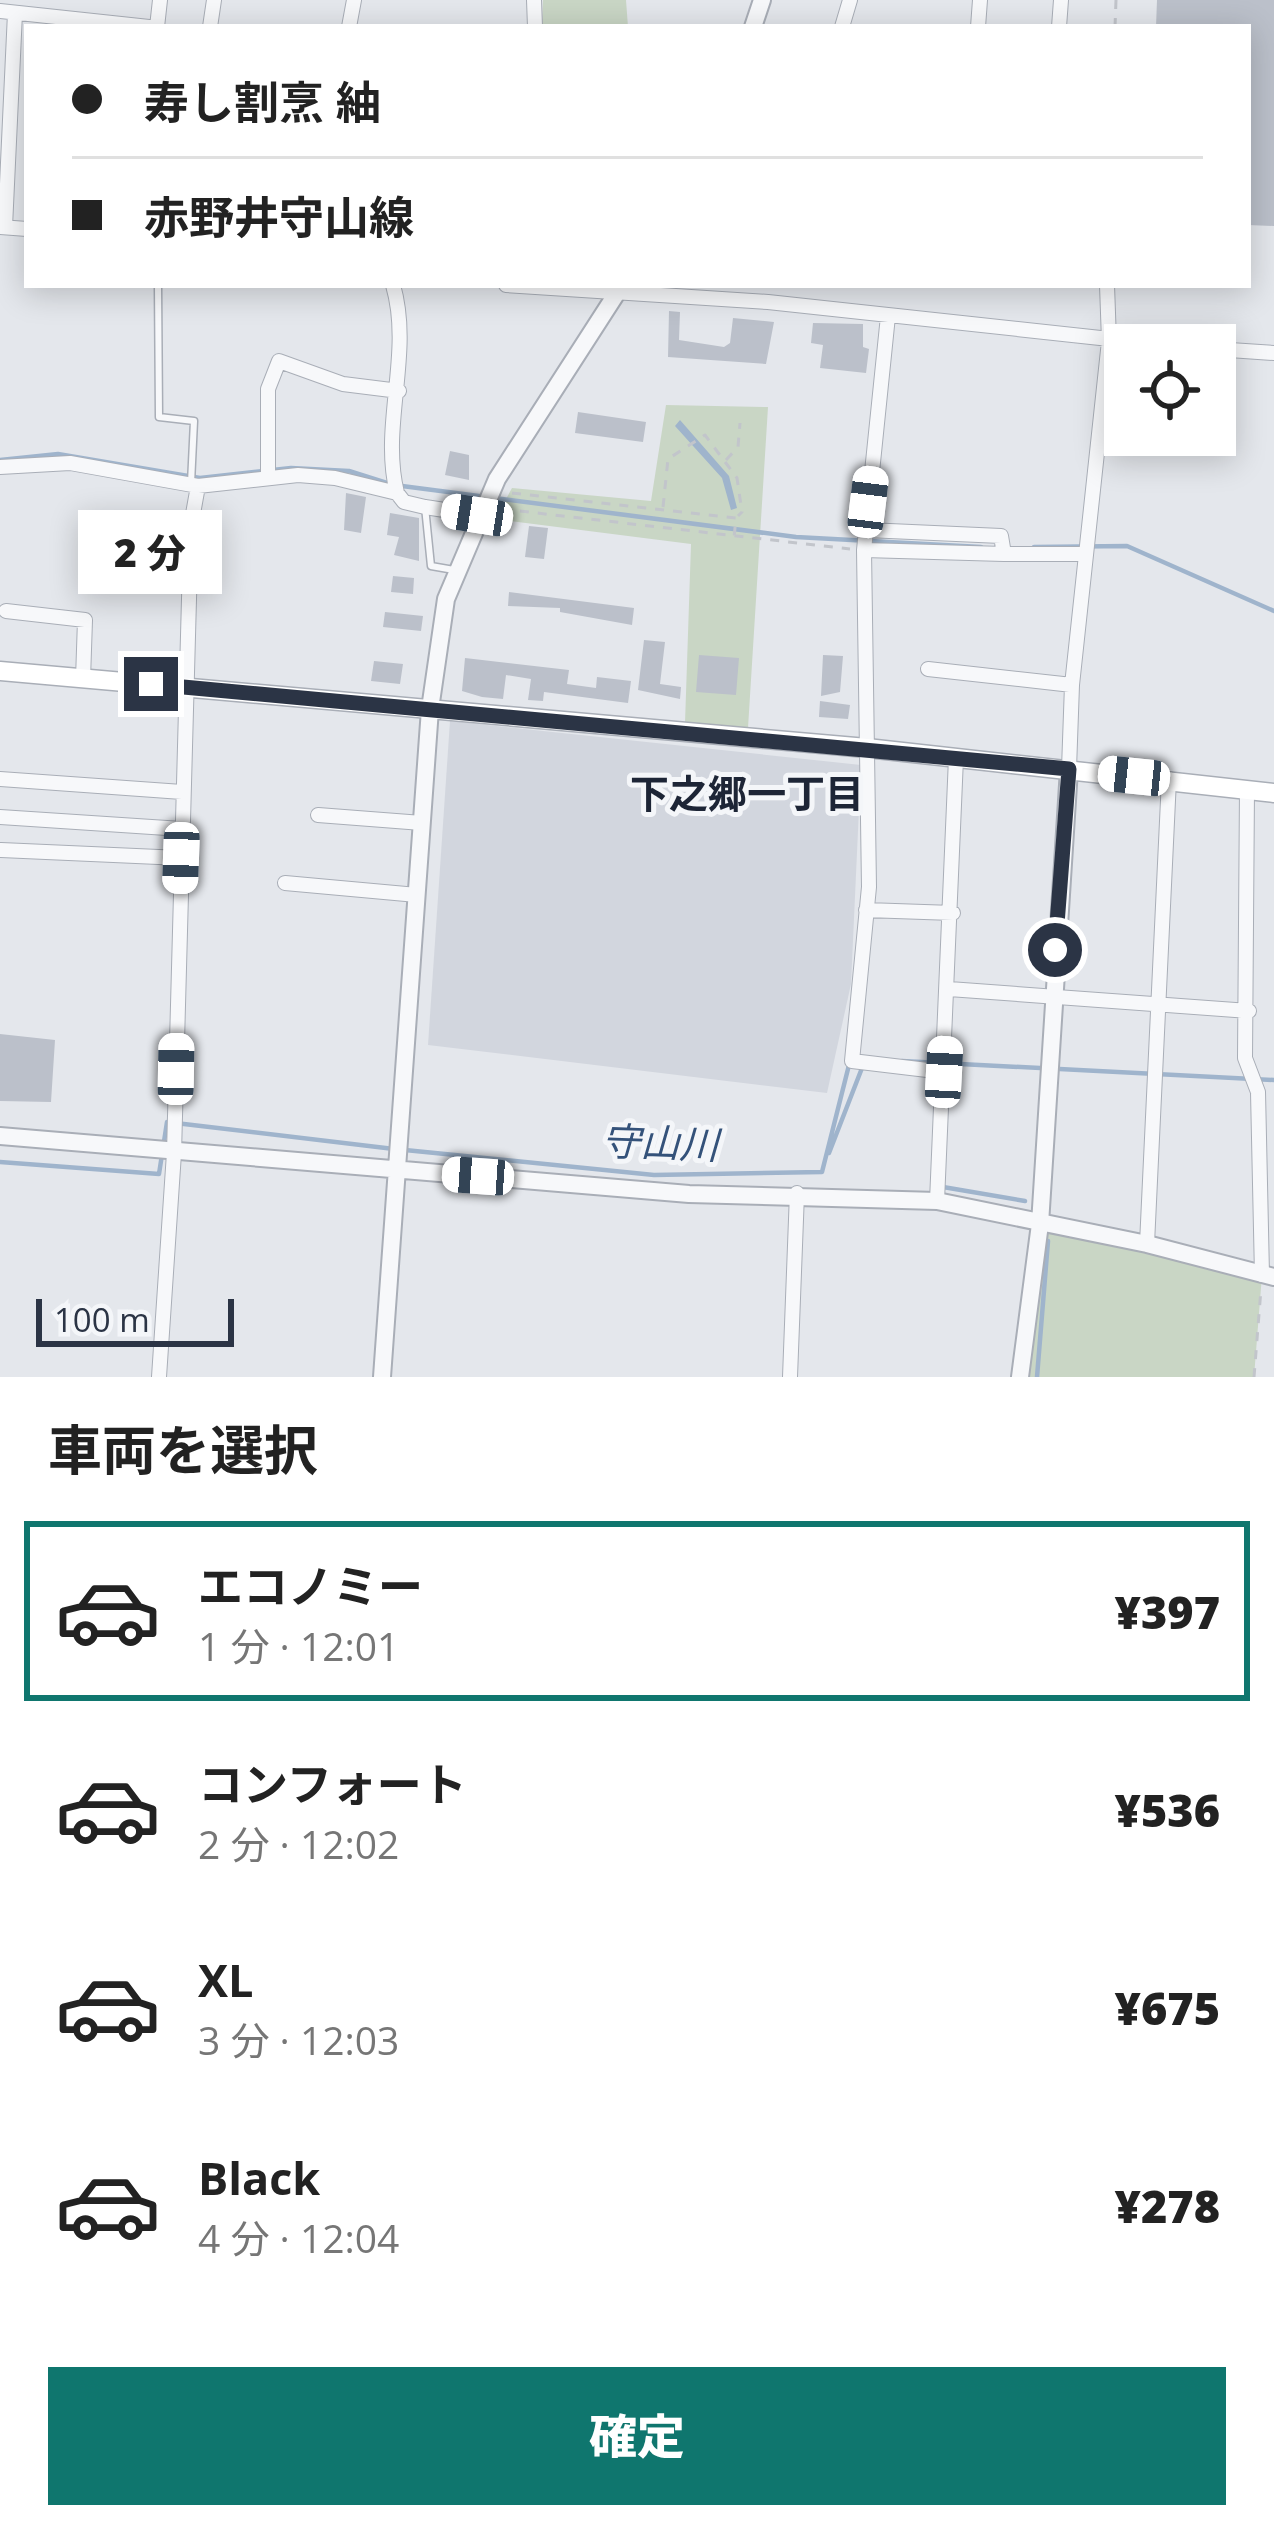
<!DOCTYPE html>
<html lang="ja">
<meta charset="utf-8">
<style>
:root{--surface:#fff;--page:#f2f2f2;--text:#222;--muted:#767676;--line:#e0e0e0;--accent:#0f766e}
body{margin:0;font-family:"Open Sans","Noto Sans JP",sans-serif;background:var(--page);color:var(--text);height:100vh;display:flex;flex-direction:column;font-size:45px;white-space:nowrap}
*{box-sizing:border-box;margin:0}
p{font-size:39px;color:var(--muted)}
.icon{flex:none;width:66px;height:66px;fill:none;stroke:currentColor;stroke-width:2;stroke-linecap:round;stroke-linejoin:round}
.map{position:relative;height:1377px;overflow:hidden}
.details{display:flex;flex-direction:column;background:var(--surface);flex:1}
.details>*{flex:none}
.hud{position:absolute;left:24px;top:24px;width:1227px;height:264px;border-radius:0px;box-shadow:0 6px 30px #0003;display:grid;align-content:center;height:264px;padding:0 48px;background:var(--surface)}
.tools{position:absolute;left:1104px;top:324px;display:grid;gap:24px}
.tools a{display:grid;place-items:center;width:132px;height:132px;border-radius:0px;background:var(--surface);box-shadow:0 6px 30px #0003;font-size:60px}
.scale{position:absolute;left:36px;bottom:30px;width:198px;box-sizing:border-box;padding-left:12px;border:6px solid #2b3445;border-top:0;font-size:33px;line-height:42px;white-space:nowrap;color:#2b3445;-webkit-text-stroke:9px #f4f6f9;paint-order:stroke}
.end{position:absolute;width:54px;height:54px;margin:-27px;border:15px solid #2b3445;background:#fff;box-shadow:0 0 0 6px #fff}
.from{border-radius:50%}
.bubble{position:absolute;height:84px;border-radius:0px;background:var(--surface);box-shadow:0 6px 30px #0003;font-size:39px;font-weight:800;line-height:84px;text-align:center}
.car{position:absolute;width:36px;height:72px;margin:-36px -18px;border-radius:15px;box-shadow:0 0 9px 3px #0007;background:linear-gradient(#fff 24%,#345 0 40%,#fff 0 76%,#345 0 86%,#fff 0)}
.hud b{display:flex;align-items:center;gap:42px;height:114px;font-size:45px}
.hud b+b{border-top:3px solid var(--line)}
.hud i{width:30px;height:30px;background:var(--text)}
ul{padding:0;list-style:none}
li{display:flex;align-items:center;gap:36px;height:180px;margin:0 24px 18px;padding:0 24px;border:6px solid transparent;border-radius:0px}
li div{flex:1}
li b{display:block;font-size:45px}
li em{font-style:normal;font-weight:800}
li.on{border-color:var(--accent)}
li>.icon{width:108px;height:108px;stroke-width:1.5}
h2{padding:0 48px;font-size:54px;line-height:144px}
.button{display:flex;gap:24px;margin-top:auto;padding:24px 48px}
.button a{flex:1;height:138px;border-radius:0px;background:var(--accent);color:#fff;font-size:48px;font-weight:800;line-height:138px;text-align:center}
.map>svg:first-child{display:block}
</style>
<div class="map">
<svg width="1274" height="1377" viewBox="0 0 1274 1377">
<rect width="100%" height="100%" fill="#e4e7ec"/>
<path fill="#d2d6de" d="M450,721L861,765L851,984L827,1093L428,1045Z"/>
<path fill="#c9d6c5" d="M543,0H626L628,27H542Z
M666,405L768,407L748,728L685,723L691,544L495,519L512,488L651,501Z
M1040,1224L1262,1275L1254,1377H1020Z"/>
<path fill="#9fb4cc" d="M680,420L729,476L737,508L731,510L722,478L675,426Z"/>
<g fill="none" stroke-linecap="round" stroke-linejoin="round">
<path stroke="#9fb4cc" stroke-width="4.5" d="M0,460L58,454L200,478L291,468L349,471L390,484
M402,486L796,537L981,547
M1034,547L1127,546L1274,611
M902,1061L1274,1080
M405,1150L654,1175L822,1172L849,1065
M829,1153L862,1068
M0,1162L159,1174L167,1122L394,1149
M943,1187L1025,1201
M1037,1377L1048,1241"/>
</g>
<path fill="#bbc0ca" d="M1157,0H1274V226L1248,225V27H1156Z
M669,311L680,312L679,340L724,347L730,343L733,318L774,322L766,364L668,357Z
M813,323L863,324V347L869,349L866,373L820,368L823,345L811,343Z
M578,412L646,422L643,442L575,433Z
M450,451L469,455V480L445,475Z
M346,493L366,497L361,533L344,530Z
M390,513L419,518V561L394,555L399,537L387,535Z
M529,526L548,528L544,559L525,557Z
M393,576L414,578L413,594L391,592Z
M509,592L634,608L632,625L560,612V608L508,606Z
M385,612L423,616L421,631L383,627Z
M644,640L665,642L660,684L681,687L680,699L638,690Z
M699,655L739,658L736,695L696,692Z
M823,655L843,656L840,692L821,696Z
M465,658L569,670L567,684L596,688L597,677L631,681L628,703L544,692L543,701L528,700L531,679L506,675L503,699L482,697L462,691Z
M374,661L403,664L400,684L371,681Z
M820,701L850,705L848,719L819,717Z
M0,1034L55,1040L51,1102L0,1101Z"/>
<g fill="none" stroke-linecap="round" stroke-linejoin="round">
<defs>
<path id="service" d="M158,285L159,417L194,421L191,483
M425,507L431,566L454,570"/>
<path id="minor" d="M534,0L535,27
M0,11L149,27
M157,27L160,0
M210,27L214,0
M349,27L354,0
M842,27L850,0
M978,27L980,0
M1059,27L1061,0
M0,227L27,229
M5,227L15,13
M393,285C413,354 380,425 397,493
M506,285L768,302L1165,345
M888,316L864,550L869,887L852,1061L944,1072
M1215,349L1274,353
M0,467L70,463L198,486L298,475L335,478L397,493L404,502L425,507L477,515
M268,478V389L279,361L343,384L399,391
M867,530L1001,536L1004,554H1085
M864,550L1004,554
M6,611L85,620L83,679
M928,669L1072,685
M1069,769L1072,685L1109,341L1107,285
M0,779L182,792
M1247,789L1245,1058L1258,1092L1262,1275
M318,815L422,823
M0,817L182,829
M1,850L181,858
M285,883L417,895
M866,910L953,913
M949,989L1249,1011
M937,1201L956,758
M1147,1244L1169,779
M159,1377L174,1153L191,525L198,486
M790,1377L797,1193"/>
<path id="tertiary" d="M753,27L762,0
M0,1136L689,1194L937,1201L1147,1244L1274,1277
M382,1377L430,709L446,599L497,479L622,285
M1020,1377L1040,1224L1069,769"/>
<path id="secondary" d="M0,671L867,748L1274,793"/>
</defs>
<use href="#service" stroke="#a9aeb7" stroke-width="9"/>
<use href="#minor" stroke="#a9aeb7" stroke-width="16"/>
<use href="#tertiary" stroke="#a9aeb7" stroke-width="20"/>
<use href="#secondary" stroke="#a9aeb7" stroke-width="21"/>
<path stroke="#c2c5cb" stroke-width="3" stroke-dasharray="9 9" stroke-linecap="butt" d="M1115,27L1116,0
M726,460L738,447L740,423
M512,493L736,518L734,538
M663,507L668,459L705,435L737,478L742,512L738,516
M502,509L850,549
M1254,1377L1261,1289"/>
<use href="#service" stroke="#f7f8fa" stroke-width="6"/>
<use href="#minor" stroke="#f7f8fa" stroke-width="14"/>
<use href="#tertiary" stroke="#f7f8fa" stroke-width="16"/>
<use href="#secondary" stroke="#fff" stroke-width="18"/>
</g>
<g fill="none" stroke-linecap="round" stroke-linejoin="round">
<path stroke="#2b3445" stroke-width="15" d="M151,684L1069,769L1055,950"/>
</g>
<g text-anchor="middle" stroke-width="10" stroke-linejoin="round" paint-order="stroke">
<g font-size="39" font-weight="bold" fill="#1d2536" stroke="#f4f6f9">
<text x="747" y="808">下之郷一丁目</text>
</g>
<g font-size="39" font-style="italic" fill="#34527a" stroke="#f4f6f9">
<text transform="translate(660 1143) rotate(2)" y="14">守山川</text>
</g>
</g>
</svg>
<div class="tools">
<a><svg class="icon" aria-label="locate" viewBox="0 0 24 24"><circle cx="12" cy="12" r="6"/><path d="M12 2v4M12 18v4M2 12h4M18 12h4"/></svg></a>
</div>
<div class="scale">100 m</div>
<i class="end from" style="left:1055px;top:950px"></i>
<i class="end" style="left:151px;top:684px"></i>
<div class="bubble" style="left:78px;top:510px;width:144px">2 分</div>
<i class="car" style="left:868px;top:502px;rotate:7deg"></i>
<i class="car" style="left:477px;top:515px;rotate:279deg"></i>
<i class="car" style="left:1134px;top:776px;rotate:276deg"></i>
<i class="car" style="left:181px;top:858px;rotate:182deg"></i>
<i class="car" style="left:176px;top:1069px;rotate:1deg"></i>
<i class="car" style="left:944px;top:1072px;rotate:3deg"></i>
<i class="car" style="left:478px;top:1176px;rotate:274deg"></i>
<div class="hud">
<b><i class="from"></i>寿し割烹 紬</b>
<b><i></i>赤野井守山線</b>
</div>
</div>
<section class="details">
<h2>車両を選択</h2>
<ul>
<li class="on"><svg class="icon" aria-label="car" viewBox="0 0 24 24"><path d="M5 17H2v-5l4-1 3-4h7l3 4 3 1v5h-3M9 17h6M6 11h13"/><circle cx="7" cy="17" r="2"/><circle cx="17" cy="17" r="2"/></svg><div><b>エコノミー</b><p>1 分 · 12:01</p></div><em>¥397</em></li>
<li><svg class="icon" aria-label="car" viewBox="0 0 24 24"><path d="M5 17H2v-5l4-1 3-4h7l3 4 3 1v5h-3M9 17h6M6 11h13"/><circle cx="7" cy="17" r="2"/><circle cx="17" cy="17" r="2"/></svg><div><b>コンフォート</b><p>2 分 · 12:02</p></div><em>¥536</em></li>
<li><svg class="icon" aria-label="car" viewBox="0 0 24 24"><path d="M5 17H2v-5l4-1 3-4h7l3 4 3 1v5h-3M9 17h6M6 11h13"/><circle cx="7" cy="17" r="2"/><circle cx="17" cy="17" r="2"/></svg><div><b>XL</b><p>3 分 · 12:03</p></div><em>¥675</em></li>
<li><svg class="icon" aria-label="car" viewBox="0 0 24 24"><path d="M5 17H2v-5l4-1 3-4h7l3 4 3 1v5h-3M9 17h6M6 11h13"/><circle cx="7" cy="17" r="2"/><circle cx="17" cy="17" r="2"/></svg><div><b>Black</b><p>4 分 · 12:04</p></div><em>¥278</em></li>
</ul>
<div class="button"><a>確定</a></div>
</section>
